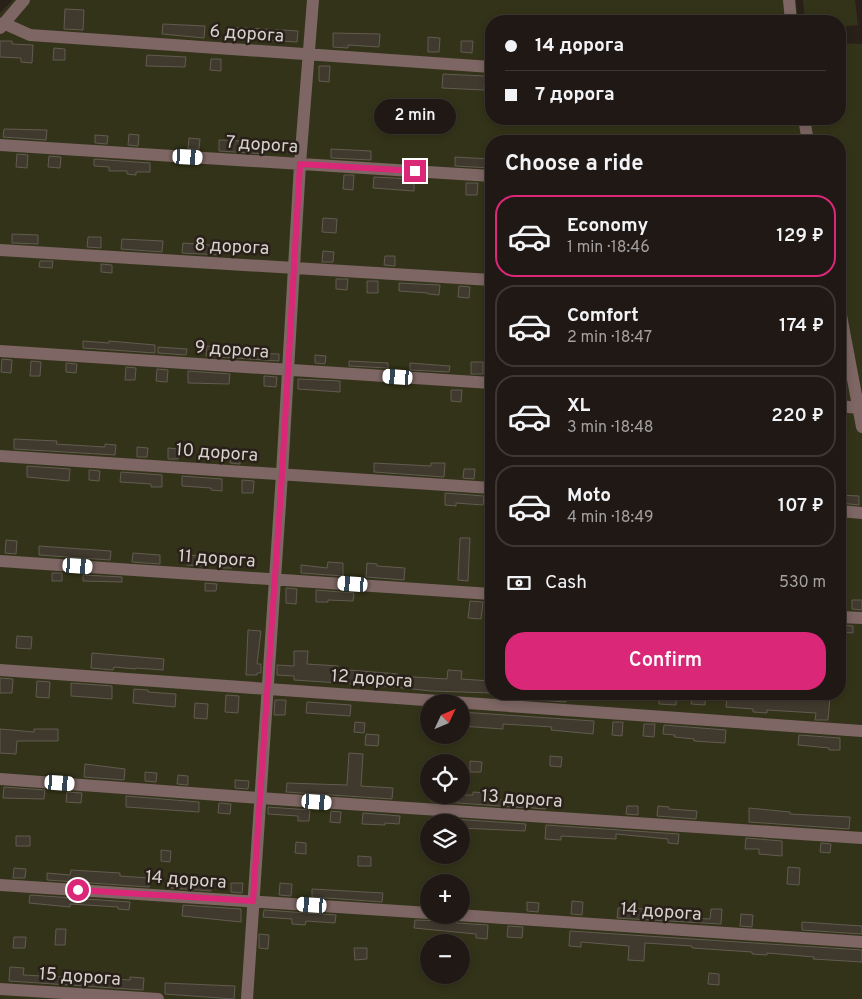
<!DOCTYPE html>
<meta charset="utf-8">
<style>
:root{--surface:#201814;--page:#28211d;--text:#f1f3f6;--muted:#a2a0a0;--line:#3d3734;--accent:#db2777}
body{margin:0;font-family:Overpass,sans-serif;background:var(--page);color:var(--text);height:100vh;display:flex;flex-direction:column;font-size:19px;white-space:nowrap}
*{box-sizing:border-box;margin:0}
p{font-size:16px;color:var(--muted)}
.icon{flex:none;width:28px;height:28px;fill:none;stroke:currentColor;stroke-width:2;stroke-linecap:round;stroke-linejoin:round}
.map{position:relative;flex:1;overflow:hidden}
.drawer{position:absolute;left:485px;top:135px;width:361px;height:565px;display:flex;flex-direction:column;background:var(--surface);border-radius:20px;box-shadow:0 2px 8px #0003,0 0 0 1px var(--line)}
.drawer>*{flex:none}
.banner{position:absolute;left:485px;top:15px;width:361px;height:110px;border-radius:20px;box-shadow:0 2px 8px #0003,0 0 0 1px var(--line);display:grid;align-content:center;height:110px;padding:0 20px;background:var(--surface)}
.needle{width:32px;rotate:46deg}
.buttons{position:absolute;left:420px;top:694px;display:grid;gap:10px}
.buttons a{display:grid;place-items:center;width:50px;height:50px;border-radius:50%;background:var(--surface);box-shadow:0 2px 8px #0003,0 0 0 1px var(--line);font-size:25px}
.end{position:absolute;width:22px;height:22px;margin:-11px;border:6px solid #db2777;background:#fff;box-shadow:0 0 0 2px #fff}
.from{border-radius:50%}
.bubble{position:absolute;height:35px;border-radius:18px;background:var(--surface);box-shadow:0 2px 8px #0003,0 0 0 1px var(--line);font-size:16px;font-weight:600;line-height:35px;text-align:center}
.car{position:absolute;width:15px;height:30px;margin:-15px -8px;border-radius:6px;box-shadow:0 0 4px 1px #0007;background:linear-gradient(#fff 24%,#345 0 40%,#fff 0 76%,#345 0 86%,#fff 0)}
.banner b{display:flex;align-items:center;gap:18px;height:48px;font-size:19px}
.banner b+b{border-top:1px solid var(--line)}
.banner i{width:12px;height:12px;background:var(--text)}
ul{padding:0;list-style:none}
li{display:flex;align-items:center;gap:15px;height:82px;margin:0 10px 8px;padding:0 10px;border:2px solid var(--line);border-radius:20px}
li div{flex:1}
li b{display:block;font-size:19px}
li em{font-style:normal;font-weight:600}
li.current{border-color:var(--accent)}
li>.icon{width:45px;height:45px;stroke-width:1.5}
h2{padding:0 20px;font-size:22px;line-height:60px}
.pay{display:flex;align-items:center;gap:12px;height:55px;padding:0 20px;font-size:19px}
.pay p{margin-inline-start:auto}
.primary-button{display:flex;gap:10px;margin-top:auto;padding:10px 20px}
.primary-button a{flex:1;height:58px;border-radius:20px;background:var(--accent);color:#fff;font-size:20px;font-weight:600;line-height:58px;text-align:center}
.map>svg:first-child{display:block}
</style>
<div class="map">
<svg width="862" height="999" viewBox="0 0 862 999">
<rect width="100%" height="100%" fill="#2a201a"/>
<path fill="#333319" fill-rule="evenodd" d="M13,0H796L798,21H491V119H840V43L862,44V999H0V13ZM491,141H840V694H491ZM429,702H461V735H429ZM429,762H461V795H429ZM429,822H461V855H429ZM429,882H461V915H429ZM429,942H461V975H429Z
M803,0H855L858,25L840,27V21H805Z"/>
<path fill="#3f392e" stroke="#625b50" d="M65,9L84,10L83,30L64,29Z
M163,24L205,26L204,38L162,34Z
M228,27L298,31L297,42L228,38Z
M333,33L380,34L379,47L348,45V48L333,47Z
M428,37L440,38L439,52H428Z
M0,41H12V44L33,45L32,63L21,62V58L0,57Z
M461,41H473L472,53L461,52Z
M54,48L65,49V60H53Z
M147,55L186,57L185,67L146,66Z
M211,59H221V71L210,70Z
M319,66H330L329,82L319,81Z
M443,74L485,76L484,90L442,88Z
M4,129L47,130L46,140L3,137Z
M129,134L139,135L138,146L128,145Z
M95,135L108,136L107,144L95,143Z
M189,138L200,139L199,149H188Z
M219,140L266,142L265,154L219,151Z
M331,149L371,151V160L331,158Z
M17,154L28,155L27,168L16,167Z
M49,156L61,157L60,168L48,167Z
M455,157L491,159V168L455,166Z
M94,159L150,163V172H136V175L127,174V171H109V167L94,166Z
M344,175H354L353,190L343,189Z
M374,177L414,179V191L373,188Z
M466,183H478L477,195H466Z
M323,218L337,219L336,233L322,232Z
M12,234L38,235V244L12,243Z
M88,237H101V248L87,247Z
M122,239L163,241L162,252L121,249Z
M183,243L223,246L222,255L182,253Z
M323,251L334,252L333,262H322Z
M385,256H395V266L384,265Z
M40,261H53L52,268L39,267Z
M101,264L112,265V273L101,272Z
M336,279H348L347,290L336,289Z
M367,281H378V293H367Z
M399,283L440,285L439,295L428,294V293L399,291Z
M459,286L470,287L469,298L458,297Z
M83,341L109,343V341L155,345V353L83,348Z
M207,346L217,347V349L247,350L246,353L279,354V361L206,356Z
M158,347L187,349L186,355L158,353Z
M315,355L326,356L325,364L315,363Z
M2,359L12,360L11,373L1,372Z
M31,361L41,362L40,376H30Z
M349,361L388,363V368L349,366Z
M471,362H483V374H471Z
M66,363L77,364L76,373L66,372Z
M410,363L450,366L449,372L410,370Z
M126,367L136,368L135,380H125Z
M157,369L168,370L167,382L156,381Z
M188,371L230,374L229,384L188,383Z
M264,376L277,377L276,387L264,386Z
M298,379L340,381V392L298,389Z
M451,390H462L461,402L451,401Z
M14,439L57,441L56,444L105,447V444L116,445L115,455L14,449Z
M137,447L148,448L147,457H137Z
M168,448L178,449V459H168Z
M231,453L241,454L240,464L230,463Z
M374,463L431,466V463H445L444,477L374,472Z
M27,466L70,469L69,481L27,477Z
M464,469H475L474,479L463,478Z
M89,470L100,471L99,481L89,480Z
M121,472L162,475V487H151V484L120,482Z
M182,476L222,479V491L211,490V488L182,486Z
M242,480L254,481L253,493H242Z
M445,493L484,496L483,505L456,503V506L445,505Z
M840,495L859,496V505L840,503Z
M460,538H470L468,581L458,580Z
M6,540L17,541L16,554L5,553Z
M39,546L111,551L110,560L39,555Z
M133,553L160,555V564L132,562Z
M188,555L202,556V566L187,565Z
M223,555L233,556L232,568H222Z
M328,562L343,563V576L301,573V565L327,568Z
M367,563L377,564V566L405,568L404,580L366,577Z
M52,573H62V581H52Z
M83,575L122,577V582L83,581Z
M205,583L217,584L216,591H205Z
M286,588L297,589L296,604L286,603Z
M316,590L354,593L353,601L328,600V602H316Z
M852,600H862V610L852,609Z
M470,601L483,602L481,619L468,618Z
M840,625L853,626V633L840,632Z
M248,630L261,631L257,664H261V673H257V675H246Z
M17,636L32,637L31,649L16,648Z
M294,651H308L307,664L338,666L337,669L398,674V676L447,679L448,670L462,671L461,679L491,681V693L431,691L385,686L294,680V676L277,675V665L294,666Z
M92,653L164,659L163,670L136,668V669L114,667L113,670L91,668Z
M0,678L13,679L12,693H0Z
M37,681L50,682L49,698L36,697Z
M71,683L112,686V699L71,696Z
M134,689L148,690V692L176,694L175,707L133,703Z
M509,694H567L566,702L509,698Z
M659,694L677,695L676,705L659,704Z
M692,694H706L705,705L691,704Z
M786,694H800V696L830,698L828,720H815L816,713L767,710V713L753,712V709L726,707L727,697L786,699Z
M226,695L239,696L238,713L225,712Z
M275,700H286L285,715H274Z
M307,702L351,705L350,716L306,713Z
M195,703L208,704L207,719L194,718Z
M461,712L594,721L593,734L551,730L552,727L503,724V729L461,726Z
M355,722L365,723L364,733L354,732Z
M613,722H623L622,736L612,735Z
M644,724H655L654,737L643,736Z
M664,725L726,730L725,743L694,741V739L674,737L675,735L663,734Z
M0,729L34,732V729H58V741H17L16,754L0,753Z
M366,734L379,735L378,746L365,745Z
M799,735L840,738V750H829V748L798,745Z
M349,753L363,754L361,786L393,788L392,799L286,792L287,783L347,785Z
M550,756L562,757L561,767L550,766Z
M470,761L482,762L481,772H470Z
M85,764L125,769L124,780L84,777Z
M145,772L157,773L156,782L145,781Z
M178,775L188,776V785L177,784Z
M235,780L249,781L248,789L235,788Z
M4,787L45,790L44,799L3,798Z
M67,792L82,793L81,803L66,802Z
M473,792L485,793L484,799L527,801V808L431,801V795H473Z
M126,796L199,802V812L126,807Z
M532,796L546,797V809L532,808Z
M219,803L231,804L230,814L218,813Z
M627,806H638V815L626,814Z
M658,806L669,807V809L697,811L696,819L657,816Z
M268,807L310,810L309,821H298V816L268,814Z
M749,808L790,812V814L850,817L849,829L749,822Z
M331,811L341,812L340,823L330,822Z
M363,813L400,816L399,824L385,823V825L362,824Z
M454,819L526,824L525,831L461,828V822H454Z
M546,825L679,834L678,844L668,843V839L616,834V839L561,836V840L545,839Z
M16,836H30V846H16Z
M746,838L782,841V856L759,854V849H745Z
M296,842L306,843V854L295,853Z
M821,843L831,844L830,853L820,852Z
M161,850L171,851L170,862L161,861Z
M358,856L371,857V866H358Z
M788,867L800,868L799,885L787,884Z
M14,868L26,869L25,878H13Z
M71,870L120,873V876L149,878V887L47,880V873L70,875Z
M172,875L183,876V878L212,880L211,891L171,888Z
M231,883H243L242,893L231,892Z
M280,883L292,884L291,896L279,895Z
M312,889L383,893L382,902L312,897Z
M30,895L130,902L129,910L118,909V907L70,904V907L29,903Z
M572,901L583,902L582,915L571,914Z
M527,902L539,903L538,912L527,911Z
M183,905L241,909V922L182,916Z
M649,907L661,908V916L710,919L711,909H722L721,924L617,918L618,908L649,909Z
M264,910L336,915L335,923L306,921L305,925L292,924V919L263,917Z
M741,914L753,915L752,927L740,926Z
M447,919H451L457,923L488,925L487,939L476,938V934L414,928L415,920L447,921Z
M802,922L862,926V934L802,930Z
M508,926L523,927L522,938L507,937Z
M56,929H66L65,945H55Z
M570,931L862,950V962L813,959L814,957L767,953V955L752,954V952L692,948V946L645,943L644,961L628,960L629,946L581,942V947L569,946Z
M259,934L269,935L268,949L259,948Z
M14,937H26L25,948H13Z
M354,948H367V959L355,960Z
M10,967L24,968L23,975L99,979V978L130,980V977L144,978L143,990L9,981Z
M709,973L719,974V985L708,984Z
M165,983L235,986L234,999L165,994Z"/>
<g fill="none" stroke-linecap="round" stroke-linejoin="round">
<path stroke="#7d6664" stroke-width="12" d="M789,0L791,21
M3,23L30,35L491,67
M0,28L24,0
M804,119L808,141
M0,145L491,176
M0,250L491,280
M840,310L862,427
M0,351L491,383
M840,406L858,408
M0,456L491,488
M840,511L862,513
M0,561L491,594
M840,617L862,618
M0,670L862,731
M0,779L259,798L862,838
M0,885L429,913
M458,915L862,942
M0,989L158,999
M247,999L282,474L300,164L313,0"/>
</g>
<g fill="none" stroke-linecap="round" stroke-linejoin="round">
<path stroke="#db2777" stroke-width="6" d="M78,890L253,901L282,474L300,164L415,171"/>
</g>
<g text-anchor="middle" stroke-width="5" stroke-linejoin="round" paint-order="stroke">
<g font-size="18" fill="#d8d1cd" stroke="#2a201a">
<text transform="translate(247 33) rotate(4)" y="6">6 дорога</text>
<text transform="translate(262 144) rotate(4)" y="6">7 дорога</text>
<text transform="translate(232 246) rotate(3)" y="6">8 дорога</text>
<text transform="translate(232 349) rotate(4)" y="6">9 дорога</text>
<text transform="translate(217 452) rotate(4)" y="6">10 дорога</text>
<text transform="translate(217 558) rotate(4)" y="6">11 дорога</text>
<text transform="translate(372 678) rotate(4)" y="6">12 дорога</text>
<text transform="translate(522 798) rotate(4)" y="6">13 дорога</text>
<text transform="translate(186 879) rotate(4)" y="6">14 дорога</text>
<text transform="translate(661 911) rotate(4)" y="6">14 дорога</text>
<text transform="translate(80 976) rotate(4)" y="6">15 дорога</text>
</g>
</g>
</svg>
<div class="buttons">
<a><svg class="needle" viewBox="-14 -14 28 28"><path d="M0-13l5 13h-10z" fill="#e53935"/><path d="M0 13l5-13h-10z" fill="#a2a0a0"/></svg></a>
<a><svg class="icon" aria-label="locate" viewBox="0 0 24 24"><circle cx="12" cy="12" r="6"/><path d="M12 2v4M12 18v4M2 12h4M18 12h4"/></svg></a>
<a><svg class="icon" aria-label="layers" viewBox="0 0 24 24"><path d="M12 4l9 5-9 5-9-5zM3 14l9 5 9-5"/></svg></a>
<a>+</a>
<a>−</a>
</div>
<i class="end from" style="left:78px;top:890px"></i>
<i class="end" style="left:415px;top:171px"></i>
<div class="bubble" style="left:374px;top:99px;width:82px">2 min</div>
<i class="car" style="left:188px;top:157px;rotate:93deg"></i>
<i class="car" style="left:398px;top:377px;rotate:274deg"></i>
<i class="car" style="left:78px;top:566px;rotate:94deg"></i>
<i class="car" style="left:353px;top:584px;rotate:274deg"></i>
<i class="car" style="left:60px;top:783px;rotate:94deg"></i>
<i class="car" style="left:317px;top:802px;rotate:94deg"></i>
<i class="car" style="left:312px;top:905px;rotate:274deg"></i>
<div class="banner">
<b><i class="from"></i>14 дорога</b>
<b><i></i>7 дорога</b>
</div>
<section class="drawer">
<h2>Choose a ride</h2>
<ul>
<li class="current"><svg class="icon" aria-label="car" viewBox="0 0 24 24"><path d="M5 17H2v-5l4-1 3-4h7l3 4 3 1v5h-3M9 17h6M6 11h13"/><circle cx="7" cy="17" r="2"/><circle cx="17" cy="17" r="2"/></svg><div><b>Economy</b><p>1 min · 18:46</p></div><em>129 ₽</em></li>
<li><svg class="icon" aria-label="car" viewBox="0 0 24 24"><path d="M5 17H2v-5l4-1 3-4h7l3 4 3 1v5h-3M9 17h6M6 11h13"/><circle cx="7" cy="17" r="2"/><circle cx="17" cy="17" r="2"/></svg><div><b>Comfort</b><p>2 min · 18:47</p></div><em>174 ₽</em></li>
<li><svg class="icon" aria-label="car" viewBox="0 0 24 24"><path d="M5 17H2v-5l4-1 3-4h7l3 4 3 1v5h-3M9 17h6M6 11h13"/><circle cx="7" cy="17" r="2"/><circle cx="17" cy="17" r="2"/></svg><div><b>XL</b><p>3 min · 18:48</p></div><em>220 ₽</em></li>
<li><svg class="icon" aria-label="car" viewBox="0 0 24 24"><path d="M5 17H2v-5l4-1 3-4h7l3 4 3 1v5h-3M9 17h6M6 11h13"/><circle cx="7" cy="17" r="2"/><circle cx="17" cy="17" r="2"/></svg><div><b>Moto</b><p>4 min · 18:49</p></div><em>107 ₽</em></li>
</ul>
<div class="pay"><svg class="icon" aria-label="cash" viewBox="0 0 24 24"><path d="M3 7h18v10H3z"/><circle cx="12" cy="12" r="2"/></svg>Cash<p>530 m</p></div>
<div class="primary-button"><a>Confirm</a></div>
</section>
</div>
